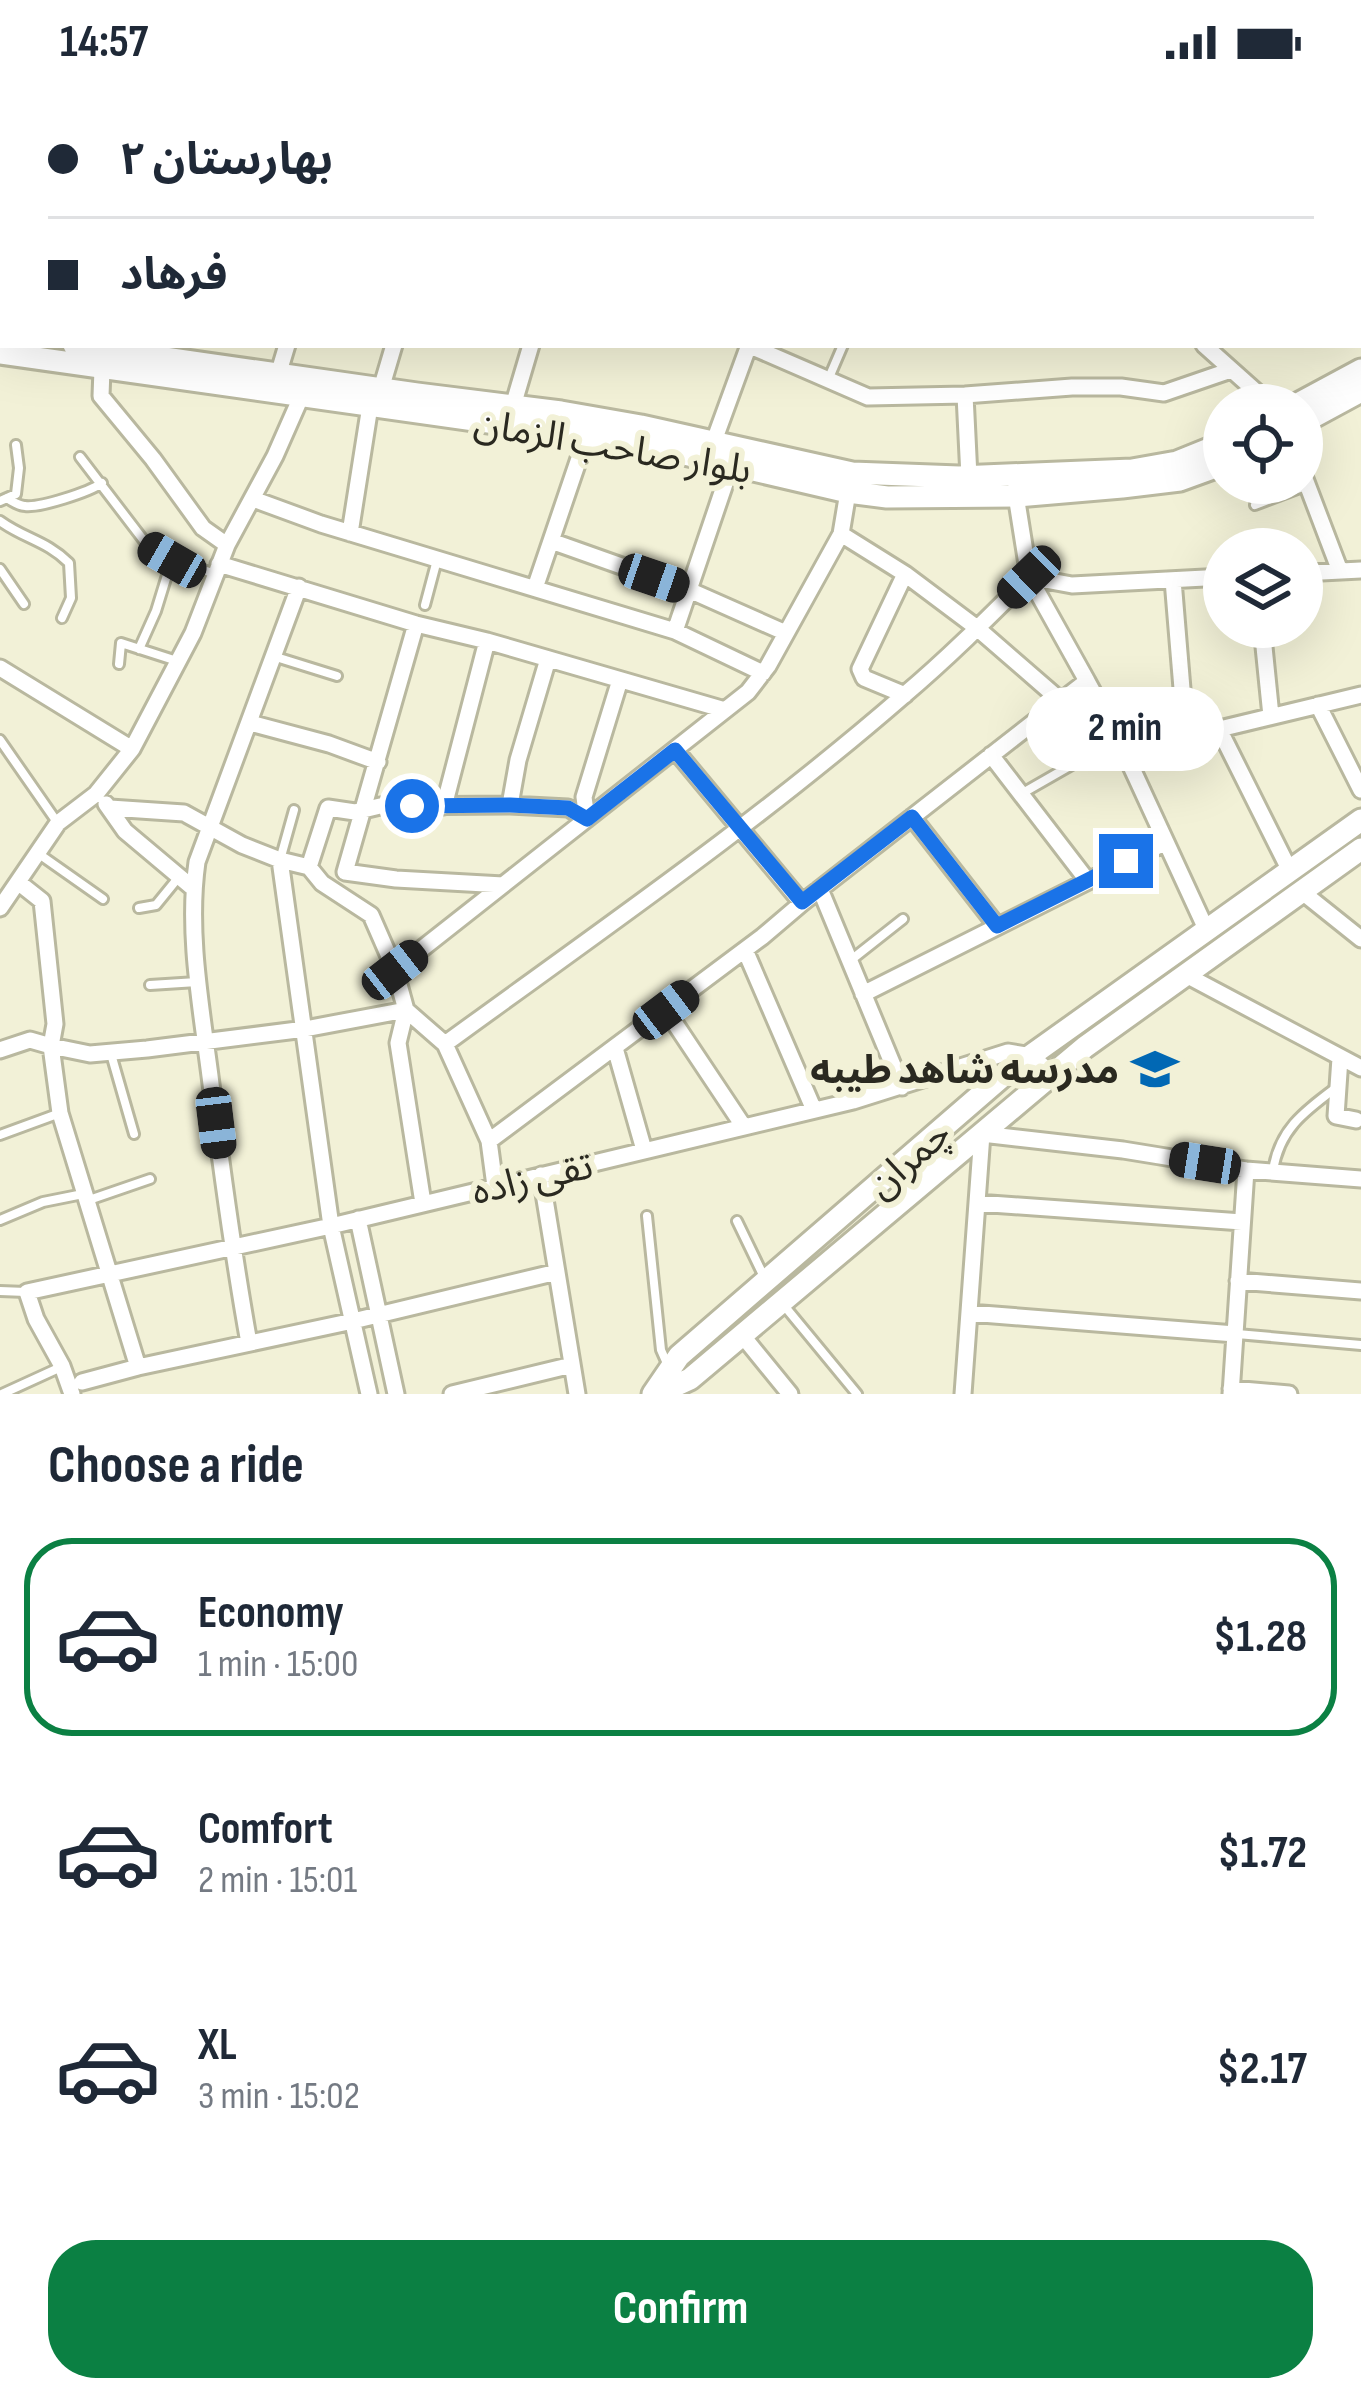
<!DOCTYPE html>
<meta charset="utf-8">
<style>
:root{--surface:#fff;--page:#f2f2f3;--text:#1f2937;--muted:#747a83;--line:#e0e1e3;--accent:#0b8043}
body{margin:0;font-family:"Sofia Sans Condensed","Noto Sans Arabic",sans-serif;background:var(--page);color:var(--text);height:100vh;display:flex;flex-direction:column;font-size:45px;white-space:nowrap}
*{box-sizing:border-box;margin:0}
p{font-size:39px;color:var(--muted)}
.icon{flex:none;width:66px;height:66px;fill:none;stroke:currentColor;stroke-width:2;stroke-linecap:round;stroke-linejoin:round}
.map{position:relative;height:1310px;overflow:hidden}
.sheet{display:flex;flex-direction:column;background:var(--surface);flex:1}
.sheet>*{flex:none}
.guide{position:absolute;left:0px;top:0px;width:1362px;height:264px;box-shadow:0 12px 48px #0002;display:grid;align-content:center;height:264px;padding:0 48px;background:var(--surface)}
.buttons{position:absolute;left:1203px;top:300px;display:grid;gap:24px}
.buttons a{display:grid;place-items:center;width:120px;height:120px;border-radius:50%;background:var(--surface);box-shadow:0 12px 48px #0002;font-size:60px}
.end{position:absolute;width:54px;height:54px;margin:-27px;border:15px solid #1a73e8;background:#fff;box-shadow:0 0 0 6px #fff}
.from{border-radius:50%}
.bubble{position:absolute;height:84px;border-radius:42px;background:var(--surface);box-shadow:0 12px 48px #0002;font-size:39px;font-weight:700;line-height:84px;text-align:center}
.car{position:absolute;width:36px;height:72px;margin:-36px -18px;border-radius:15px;box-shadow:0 0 9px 3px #0007;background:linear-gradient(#222 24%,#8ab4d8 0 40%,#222 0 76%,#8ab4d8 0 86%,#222 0)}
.guide b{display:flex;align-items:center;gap:42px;height:114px;font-size:45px}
.guide b+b{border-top:3px solid var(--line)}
.guide i{width:30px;height:30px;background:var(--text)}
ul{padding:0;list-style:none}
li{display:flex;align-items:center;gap:36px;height:198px;margin:0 24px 18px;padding:0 24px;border:6px solid transparent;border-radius:48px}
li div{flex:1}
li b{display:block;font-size:45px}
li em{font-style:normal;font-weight:700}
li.selected{border-color:var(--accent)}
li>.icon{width:108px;height:108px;stroke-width:1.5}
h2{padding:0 48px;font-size:54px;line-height:144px}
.cta{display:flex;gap:24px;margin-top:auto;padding:24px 48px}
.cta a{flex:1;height:138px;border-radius:48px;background:var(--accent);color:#fff;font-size:48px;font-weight:700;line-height:138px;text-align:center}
.status{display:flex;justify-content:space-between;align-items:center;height:84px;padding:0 60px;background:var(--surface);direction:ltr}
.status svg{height:33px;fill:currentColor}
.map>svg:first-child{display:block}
</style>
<div class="status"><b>14:57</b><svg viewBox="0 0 49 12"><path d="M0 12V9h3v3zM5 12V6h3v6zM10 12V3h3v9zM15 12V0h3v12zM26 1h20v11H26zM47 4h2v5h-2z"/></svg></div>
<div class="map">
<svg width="1361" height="1310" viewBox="0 0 1361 1310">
<rect width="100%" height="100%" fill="#f2f1d7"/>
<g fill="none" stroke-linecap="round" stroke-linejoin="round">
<defs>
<path id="lane" d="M828,296L843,261
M80,373L148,462L172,475
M7,414C11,417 20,422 25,422C40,424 89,408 102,399
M0,417L16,410L19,384L16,361
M1255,421L1308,401
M0,437C25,455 47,457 69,479L71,514L62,534
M0,485L24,520
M425,521L437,476
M139,565L156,527L172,475L215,490
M276,573L337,592
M119,580L121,559L177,577
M0,656L57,738
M1021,710L1117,655
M39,770L103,815
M280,776L294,726
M139,824L156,821L178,794
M851,876L903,835
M150,901L197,898
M111,970L134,1050
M0,1051L60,1029
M1273,1087C1279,1045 1305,1027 1337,1003
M89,1116L150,1095
M647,1132L661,1266L669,1284
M0,1136L43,1118L83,1110
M737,1137L765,1195
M0,1207L26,1208
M782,1219L857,1310
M1237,1250L1361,1261
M2,1310L61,1283"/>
<path id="street" d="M33,0L42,3
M448,0L459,3
M627,0L633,3
M841,0L846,3
M981,0L984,3
M1354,0L1357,3
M151,3L152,0
M257,3L258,0
M367,3L368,0
M613,3L614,0
M1247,3L1252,0
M0,67L3,59
M1359,89L1361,92
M0,127L3,120
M1359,214L1361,217
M748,261L868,313L965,311L1072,303H1121L1164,309L1231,286
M1204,261L1271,321
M102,285L101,312L153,375L203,444L227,461
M278,291L287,261
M381,305L394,261
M965,311L969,393
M513,322L531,261
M714,357L749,261
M1302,387L1340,487
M1015,405L1029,493L1072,501L1224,493
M253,415L321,440L675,547L763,589
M350,449L370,322
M551,457L689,506L786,549
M219,480L416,540L487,557L725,626
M1302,489L1361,486
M1173,496L1186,653
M535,504L587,351
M416,540L345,788L396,795L503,801
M1262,543L1271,632
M675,547L732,379
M0,584L132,665
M1087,597L1118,654L1207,847
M905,611L864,594L860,585L905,490
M1318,621L1361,706
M250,639L329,660L378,678
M1219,645L1290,787
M675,666L802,819
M1124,668L1361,611
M991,671L1087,796
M106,720L125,747L194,805
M510,721L518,676L548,575
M444,722L487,557
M110,724L184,729L242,761L280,776L309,783L322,799L371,831L395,886L406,926L445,960L489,1057L495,1102
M912,733L997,842
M587,735L584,713L620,596
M280,776L331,1142L369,1310
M309,783L328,724L355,728L380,722L510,721L568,724L587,735
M820,805L902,1003
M1301,807L1361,855
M0,824L58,739L96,710L132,665L193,549L227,461L275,372L301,313
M745,866L814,1026
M395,886L748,608L768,582L841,450
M1186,891L1361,984
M863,910L1166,758
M406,926L398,959L423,1119
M666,926L744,1043
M445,960C600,847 758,738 903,612C947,575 988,534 1029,493L1087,597L1061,617L977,544L905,490L841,450L848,408
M615,964L644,1066
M0,966L30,956L51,962L55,940L42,817L18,798
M1340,974L1336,1032L1356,1036
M489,1057L762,853L802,819L1061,617
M541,1091L577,1310
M977,1119L1242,1138
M358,1135L396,1310
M1238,1197L1361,1207
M969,1229L1235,1250
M742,1251L790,1310
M249,1259C233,1170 221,1081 210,992C201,922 187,848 197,778L299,503
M138,1283L353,1237L557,1188
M82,1298L138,1283L60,1029L51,962L90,970L147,965L305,945L406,926
M1231,1305L1289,1310
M72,1310L62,1282L36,1235L27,1208L331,1142L853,1017L1008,968L1032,972L1052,991
M452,1310L572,1281
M963,1310L982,1050L1123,1066L1246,1086L1361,1095
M1231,1310L1246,1086"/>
<path id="secondary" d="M0,248H3
M74,261L417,310L561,328L641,342L852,389L959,393L1132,386L1177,378L1224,359
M0,269L637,359L848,408L887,413L1017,412L1122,403L1180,396L1224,380
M1296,321L1361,286
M1302,339L1361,307
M653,1310L679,1272L1005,990L1361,736
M657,1310L690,1295L1085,963L1361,765"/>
</defs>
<use href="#lane" stroke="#b9b89f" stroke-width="14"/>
<use href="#street" stroke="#b9b89f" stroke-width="21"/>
<use href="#secondary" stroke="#b9b89f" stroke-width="27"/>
<use href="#lane" stroke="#fff" stroke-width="8"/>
<use href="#street" stroke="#fff" stroke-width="15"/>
<use href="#secondary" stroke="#fff" stroke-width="21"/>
</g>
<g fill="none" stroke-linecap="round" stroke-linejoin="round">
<path stroke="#1a73e8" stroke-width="15" d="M412,722L510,721L568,724L587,735L675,666L802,818L912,733L997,842L1126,777"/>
</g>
<defs>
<symbol id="school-bare" viewBox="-9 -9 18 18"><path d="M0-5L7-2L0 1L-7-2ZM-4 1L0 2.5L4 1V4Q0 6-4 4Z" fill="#0168b4" stroke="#f2f1d7" stroke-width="2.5" paint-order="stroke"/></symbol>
</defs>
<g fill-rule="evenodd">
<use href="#school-bare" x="1122" y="952" width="66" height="66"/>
</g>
<g text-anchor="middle" stroke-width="12" stroke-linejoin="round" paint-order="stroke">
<g font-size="39" fill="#2a2920" stroke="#f2f1d7">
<text transform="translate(613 361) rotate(10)" y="14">بلوار صاحب الزمان</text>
<text transform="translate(908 1074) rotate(-41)" y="14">چمران</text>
<text transform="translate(532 1093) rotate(-13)" y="14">تقی زاده</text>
</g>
<g font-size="39" font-weight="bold" fill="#2a2920" stroke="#f2f1d7" text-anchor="end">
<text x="1119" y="999">مدرسه شاهد طیبه</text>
</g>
</g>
</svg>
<div class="buttons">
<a><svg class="icon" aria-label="locate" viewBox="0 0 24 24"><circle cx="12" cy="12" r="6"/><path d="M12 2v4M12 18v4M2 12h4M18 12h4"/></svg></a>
<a><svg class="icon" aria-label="layers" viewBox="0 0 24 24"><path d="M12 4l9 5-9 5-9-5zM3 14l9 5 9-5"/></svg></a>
</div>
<i class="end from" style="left:412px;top:722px"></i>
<i class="end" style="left:1126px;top:777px"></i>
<div class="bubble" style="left:1026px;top:603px;width:198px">2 min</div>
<i class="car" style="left:172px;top:476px;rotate:300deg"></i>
<i class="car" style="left:1029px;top:493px;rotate:226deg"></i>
<i class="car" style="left:654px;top:494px;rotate:109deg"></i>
<i class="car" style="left:395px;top:886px;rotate:52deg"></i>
<i class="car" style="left:666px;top:926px;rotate:53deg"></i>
<i class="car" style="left:216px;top:1039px;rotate:173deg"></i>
<i class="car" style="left:1205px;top:1079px;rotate:279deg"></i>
<div class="guide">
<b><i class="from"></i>بهارستان ۲</b>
<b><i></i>فرهاد</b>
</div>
</div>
<section class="sheet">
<h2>Choose a ride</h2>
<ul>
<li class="selected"><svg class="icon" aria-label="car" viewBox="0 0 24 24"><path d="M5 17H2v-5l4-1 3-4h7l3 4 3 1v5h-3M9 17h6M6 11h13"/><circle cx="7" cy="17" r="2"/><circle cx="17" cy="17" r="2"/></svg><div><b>Economy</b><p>1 min · 15:00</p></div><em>$1.28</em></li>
<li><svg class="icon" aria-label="car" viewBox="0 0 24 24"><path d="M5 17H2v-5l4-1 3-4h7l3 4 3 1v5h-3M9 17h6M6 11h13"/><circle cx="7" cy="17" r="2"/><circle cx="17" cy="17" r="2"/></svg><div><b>Comfort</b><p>2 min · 15:01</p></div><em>$1.72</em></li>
<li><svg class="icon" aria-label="car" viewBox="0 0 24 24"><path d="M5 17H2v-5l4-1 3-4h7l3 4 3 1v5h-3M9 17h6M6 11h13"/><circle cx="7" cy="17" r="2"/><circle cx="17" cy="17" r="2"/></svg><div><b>XL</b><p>3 min · 15:02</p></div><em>$2.17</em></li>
</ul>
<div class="cta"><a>Confirm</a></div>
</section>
